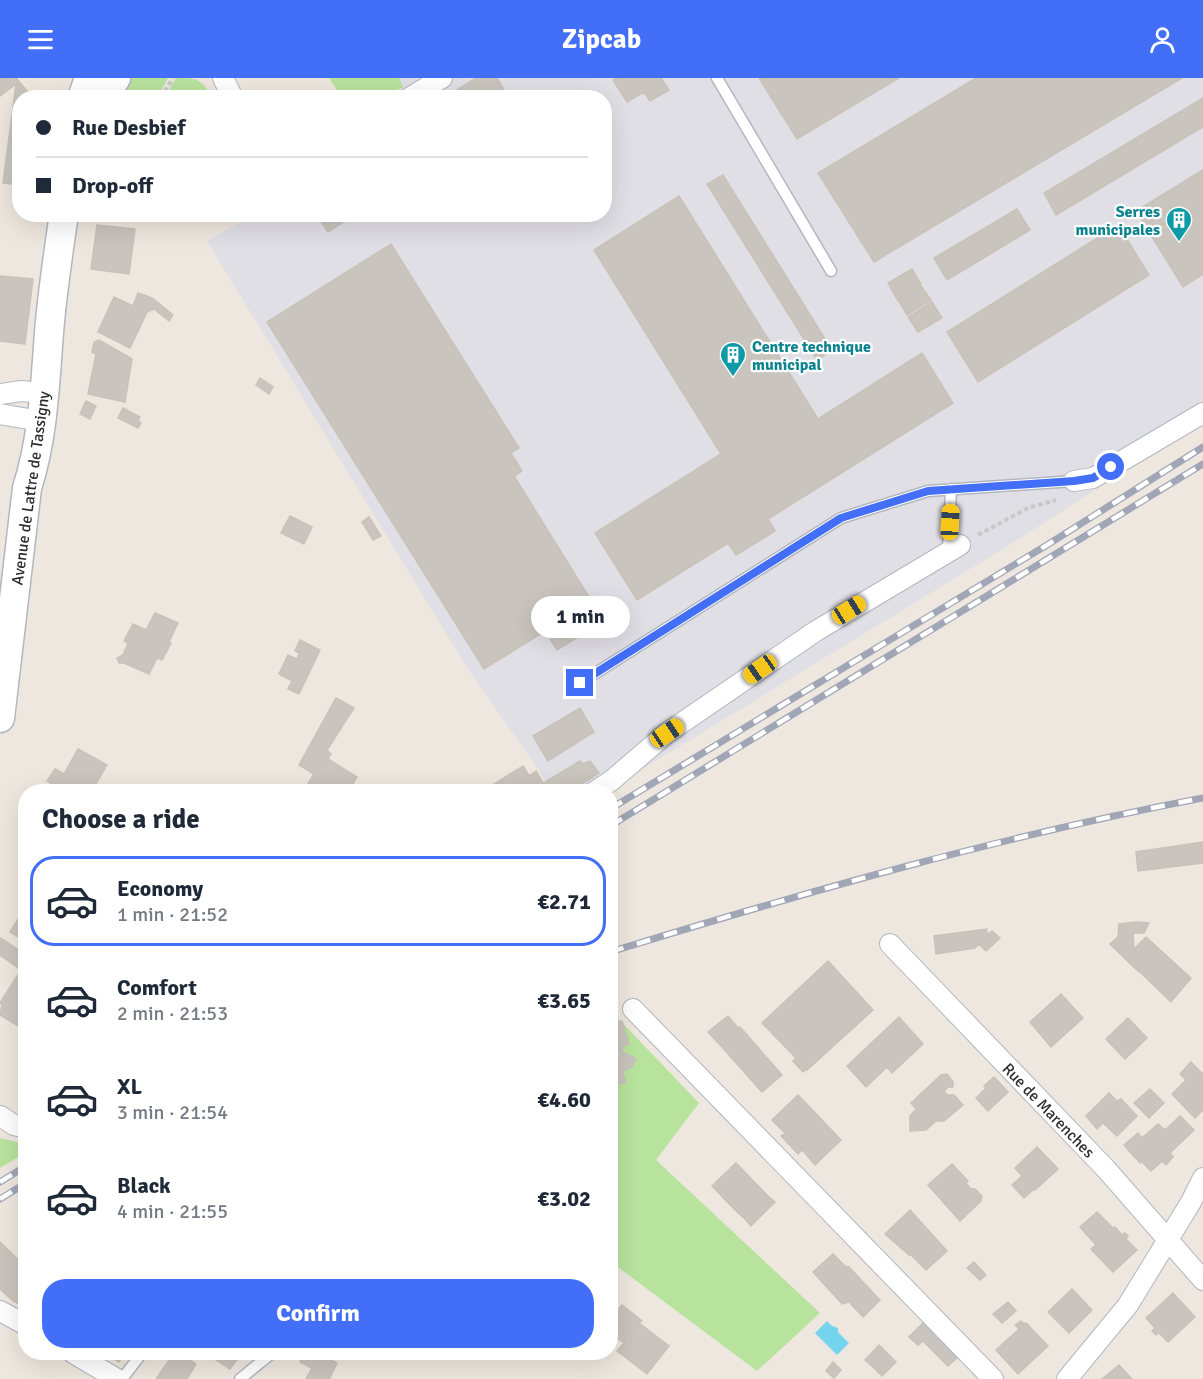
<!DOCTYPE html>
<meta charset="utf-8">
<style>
:root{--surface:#fff;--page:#f2f2f3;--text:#1f2937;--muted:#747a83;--line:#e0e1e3;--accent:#426ef8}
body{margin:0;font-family:Signika,sans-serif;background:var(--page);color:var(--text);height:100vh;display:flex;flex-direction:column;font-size:22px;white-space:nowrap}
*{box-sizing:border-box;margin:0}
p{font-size:20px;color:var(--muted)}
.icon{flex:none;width:33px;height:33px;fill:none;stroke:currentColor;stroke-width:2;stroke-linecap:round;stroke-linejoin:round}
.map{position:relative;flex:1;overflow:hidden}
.side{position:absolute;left:18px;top:706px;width:600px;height:576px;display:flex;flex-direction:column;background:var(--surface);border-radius:24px;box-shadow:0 6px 24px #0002}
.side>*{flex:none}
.guide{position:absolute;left:12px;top:12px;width:600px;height:132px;border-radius:24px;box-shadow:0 6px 24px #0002;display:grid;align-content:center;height:132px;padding:0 24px;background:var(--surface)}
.end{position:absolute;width:27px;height:27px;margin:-14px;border:8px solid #426ef8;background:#fff;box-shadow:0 0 0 3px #fff}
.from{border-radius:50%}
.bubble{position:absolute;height:42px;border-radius:21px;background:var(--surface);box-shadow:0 6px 24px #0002;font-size:20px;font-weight:700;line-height:42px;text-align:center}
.car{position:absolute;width:18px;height:36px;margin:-18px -9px;border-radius:8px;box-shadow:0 0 4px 2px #0007;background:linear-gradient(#f5c518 24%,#345 0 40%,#f5c518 0 76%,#345 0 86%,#f5c518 0)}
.guide b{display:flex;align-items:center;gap:21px;height:57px;font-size:22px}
.guide b+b{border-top:2px solid var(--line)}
.guide i{width:15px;height:15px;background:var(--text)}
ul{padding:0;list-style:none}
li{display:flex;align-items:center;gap:18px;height:90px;margin:0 12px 9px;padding:0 12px;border:3px solid transparent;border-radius:24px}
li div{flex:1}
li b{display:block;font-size:22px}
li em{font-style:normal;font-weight:700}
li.on{border-color:var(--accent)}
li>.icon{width:54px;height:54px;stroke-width:1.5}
h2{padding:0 24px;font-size:27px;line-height:72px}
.cta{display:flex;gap:12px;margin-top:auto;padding:12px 24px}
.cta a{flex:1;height:69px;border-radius:24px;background:var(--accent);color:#fff;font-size:24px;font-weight:700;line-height:69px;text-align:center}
header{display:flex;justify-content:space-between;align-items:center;height:78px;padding:0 24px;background:var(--accent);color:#fff;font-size:27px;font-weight:700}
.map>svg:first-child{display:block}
</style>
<header><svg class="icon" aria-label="menu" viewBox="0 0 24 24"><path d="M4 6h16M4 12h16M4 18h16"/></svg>Zipcab<svg class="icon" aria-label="person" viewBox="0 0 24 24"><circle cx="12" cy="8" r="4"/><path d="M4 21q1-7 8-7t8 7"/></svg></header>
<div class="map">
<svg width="1203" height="1301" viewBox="0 0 1203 1301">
<rect width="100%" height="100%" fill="#eee7df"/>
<path fill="#e1dfe6" d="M379,0H1203V342L1016,463L605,714H554L466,588L207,163L253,137L604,136V20L347,19Z"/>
<path fill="#b8e39d" d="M128,0H168L158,19L113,20Z
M176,0C196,0 202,0 211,19H165Z
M329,0H399L403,9L383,19H336L337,12Z
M610,932L699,1025L656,1082L820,1235L757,1293L611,1184Z
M0,1060L25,1066V1075L0,1090Z"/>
<path fill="#74d4ee" d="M827,1243L832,1248L838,1250V1254L849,1265L837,1277L815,1255Z"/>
<path fill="#c9c4be" stroke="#c9c2b8" stroke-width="1.5" d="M0,0H16L33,20H20V107L3,105L16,6L0,18Z
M476,0H497L509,20H444Z
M617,0H661L669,12L650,23L644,14L627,24L613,2Z
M759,0H899L797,61Z
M976,0H1182L874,184L818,95Z
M1203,20V49L1056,137L1044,115Z
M1203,92V196L1183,209L1136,133Z
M723,97L832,272L817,282L707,106Z
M679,118L818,341L922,275L953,325L768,441L775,453L736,477L728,465L637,522L595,455L721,376L594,172Z
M1017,131L1030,152L947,202L934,180Z
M316,136H356L328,154Z
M97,147L135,151L129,196L91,191Z
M1118,147L1149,197L978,304L947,254Z
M391,166L519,370L511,375L522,393L514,398L604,543L557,572L545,553L484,591L267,244Z
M912,191L921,206L897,221L888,205Z
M0,198L33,201L25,266L0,263Z
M921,208L931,222L907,237L898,222Z
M138,215L152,220L173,237L169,243L154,231L147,234L130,270L98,254L114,219L133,228Z
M932,224L942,240L918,254L908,239Z
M99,262L132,281L125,324L88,316L96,276L92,274L94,264Z
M260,300L273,309L269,316L256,307Z
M86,323L96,328L90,341L80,336Z
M123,330L140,339L138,343L141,345L138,350L118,340Z
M290,438L312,449L304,466L281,455Z
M369,439L381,458L373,462L362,444Z
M155,535L178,545L169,564L171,565L162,582L157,580L149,596L124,585H119L117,580L123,577L128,565L124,563L133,546L146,552Z
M300,562L320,572L299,616L288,611L301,583L297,581L299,575L295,573Z
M288,577L301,583L292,603L279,596Z
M336,620L354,630L327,672L331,676L328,681L357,699L348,714H318L307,707L314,696L299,687Z
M580,630L594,654L548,683L533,658Z
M78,671L107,687L91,714H45L51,705L47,703L55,691L64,696Z
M580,683L583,686L590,683L599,695L569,714H547L542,706Z
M523,688L539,714H483V713Z
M536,693L543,705L547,714H539L529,698Z
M1203,764V785L1138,793L1136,774Z
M26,828V864L10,854Z
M1137,844L1149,845L1144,855H1133L1132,859H1118L1119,846Z
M987,851V857L992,853L1000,860L986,873L979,866L975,870L936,876L934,858Z
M1133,855L1134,871L1148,884L1139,894L1110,866L1118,859H1132Z
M1146,859L1159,871L1148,884L1134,871Z
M1,860L26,877V940L20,949L0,937L2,927L0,925L21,892L0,877Z
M1159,871L1191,900L1171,924L1140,894Z
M828,883L873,932L807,992L806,991L803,994L793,983L796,980L762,945Z
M1061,916L1083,940L1051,969L1030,944Z
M728,938L739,951L721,968L708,954Z
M899,939L923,966L892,995L887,989L866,1009L847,988Z
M1128,940L1147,960L1125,981L1106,961Z
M622,943L629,966L621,969L623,974L636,981L631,990L622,993L626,1004L610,1009V946Z
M740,949L782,997L762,1014L721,968Z
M1191,984L1203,996V1032L1195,1040L1172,1016L1186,1002L1180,996Z
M947,996L953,1004V1009H948L944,1013L947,1017H954L963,1027L944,1043H936L926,1052L910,1053V1038L916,1031L911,1025L941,997Z
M994,999L1008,1014L988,1033L976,1020L986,1010L984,1008Z
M1150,1011L1164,1025L1149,1040L1134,1025Z
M1109,1015L1117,1023L1121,1021L1137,1038L1117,1058L1103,1045L1097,1051L1086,1038Z
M798,1017L841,1062L815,1087L787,1054L785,1055L772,1042Z
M1180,1038L1194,1052L1170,1075L1173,1079L1166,1087L1162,1083L1151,1093L1141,1083L1140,1085L1124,1067L1138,1055L1142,1060L1158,1046L1165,1052Z
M787,1054L803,1071L798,1076L781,1058Z
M1037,1069L1058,1091L1035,1112L1015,1090Z
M736,1085L767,1117L744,1140L734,1131L738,1127L716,1104Z
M952,1086L968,1103L966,1105L971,1111H975L982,1118L981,1123L960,1143L928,1107Z
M1022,1098L1034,1111L1024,1120L1012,1107Z
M716,1104L738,1127L734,1131L712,1108Z
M767,1117L775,1124L751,1148L744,1140Z
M910,1132L947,1173L926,1192L910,1176L909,1177L885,1156Z
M1097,1134L1113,1150L1115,1149L1122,1157L1125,1155L1128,1158L1126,1161L1137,1172L1113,1194L1091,1171L1096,1167L1080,1149Z
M0,1164L26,1189V1208L12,1222L0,1211Z
M833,1176L846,1189L848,1188L880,1222L863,1239L849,1224L842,1226L813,1194Z
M974,1184L986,1197L980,1202L967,1190Z
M26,1208V1230L12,1222Z
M1072,1211L1092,1232L1069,1255L1048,1234Z
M1173,1215L1195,1239L1168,1264L1159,1255L1156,1257L1152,1253L1155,1250L1146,1240Z
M1008,1224L1016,1233L1002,1245L993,1236Z
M610,1225L619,1231L622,1227L642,1243L639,1245L669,1268L647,1296L617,1273L624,1265L610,1255Z
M1021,1243L1024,1246L1026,1245L1048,1268L1018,1296L996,1272L1019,1251L1015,1247Z
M924,1244L958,1279L948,1288L923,1263L918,1267L909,1259Z
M879,1267L890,1278L876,1292L865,1282Z
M104,1275H125L119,1284Z
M174,1275H179L196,1286L187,1301H156Z
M221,1275H242L230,1291L216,1282Z
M304,1275H328L319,1294L300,1284Z
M890,1278L896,1284L882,1298L876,1292Z
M326,1279L337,1285L330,1300L319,1294Z
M833,1284L841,1292L834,1300L826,1293Z
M1119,1287L1132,1301H1102Z
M312,1290L330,1300L329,1301H306Z"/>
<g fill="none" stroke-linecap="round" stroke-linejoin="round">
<defs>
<path id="service" d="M717,0L831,193
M948,473L951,411
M580,605L841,440L928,413L1074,403
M122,1301L142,1275
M240,1301L272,1275"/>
<path id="minor" d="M223,0L233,20
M409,20L442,0
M0,316L21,313L43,315
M0,336L40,343
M1074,403L1093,400L1203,335
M594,714L611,703L667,655L816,553L960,467
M890,866L1106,1091L1203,1202
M633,931L993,1301
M0,1038L14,1047L26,1050
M0,1233L26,1247
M73,1275L117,1301
M1067,1301L1128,1227L1191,1124L1203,1100"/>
<path id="secondary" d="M82,20L89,0
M103,20L116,0
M0,640L27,410C43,361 45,307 49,255C52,216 58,176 64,136"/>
</defs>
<use href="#service" stroke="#b2b6bf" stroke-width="13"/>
<use href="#minor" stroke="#b2b6bf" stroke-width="22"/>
<use href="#secondary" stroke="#b2b6bf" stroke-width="31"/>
<path stroke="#c8c8c8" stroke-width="4" stroke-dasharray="4.5 3" stroke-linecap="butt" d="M161,20L173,0
M978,457L1028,430L1056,422"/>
<use href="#service" stroke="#fff" stroke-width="10"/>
<use href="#minor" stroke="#fff" stroke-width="20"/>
<use href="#secondary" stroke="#fff" stroke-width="28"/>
<defs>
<path id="rail" d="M610,731L1047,467L1203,369
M610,748L1203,386
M610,874C806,814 1002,758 1203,720
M0,1104L26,1088
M0,1121L26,1105"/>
</defs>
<use href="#rail" stroke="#a1a6b6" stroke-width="7"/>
<use href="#rail" stroke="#fff" stroke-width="4.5" stroke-dasharray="14" stroke-linecap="butt"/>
</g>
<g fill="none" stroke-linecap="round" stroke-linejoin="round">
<path stroke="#426ef8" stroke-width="8" d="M580,605L841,440L928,413L1074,403L1093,400L1111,389"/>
</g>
<defs>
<symbol id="building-pin" viewBox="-11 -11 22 30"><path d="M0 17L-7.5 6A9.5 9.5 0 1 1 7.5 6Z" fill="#0f9aa8" stroke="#fff"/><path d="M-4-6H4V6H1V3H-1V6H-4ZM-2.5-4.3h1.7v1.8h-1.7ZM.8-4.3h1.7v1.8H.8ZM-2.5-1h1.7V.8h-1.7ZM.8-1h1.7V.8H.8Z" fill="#fff"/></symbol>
</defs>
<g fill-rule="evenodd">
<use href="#building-pin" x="1164" y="127" width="30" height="40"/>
<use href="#building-pin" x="718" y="262" width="30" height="40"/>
</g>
<g text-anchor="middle" stroke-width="4.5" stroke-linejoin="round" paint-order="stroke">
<g font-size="16" font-weight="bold" fill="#0d838f" stroke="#fff" text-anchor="end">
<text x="1160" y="139">Serres<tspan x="1160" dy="18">municipales</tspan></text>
<text x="752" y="274" text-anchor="start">Centre technique<tspan x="752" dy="18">municipal</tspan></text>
</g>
<g font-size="16" fill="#2c2c2c" stroke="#fff">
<text transform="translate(30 410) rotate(-82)" y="6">Avenue de Lattre de Tassigny</text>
<text transform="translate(1049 1032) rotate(46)" y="6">Rue de Marenches</text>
</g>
</g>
</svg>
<i class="end from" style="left:1111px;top:389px"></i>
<i class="end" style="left:580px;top:605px"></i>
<div class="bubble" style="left:531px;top:518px;width:99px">1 min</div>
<i class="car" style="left:950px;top:444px;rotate:3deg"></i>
<i class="car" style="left:849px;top:532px;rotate:58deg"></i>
<i class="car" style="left:760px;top:591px;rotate:235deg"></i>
<i class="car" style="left:667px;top:655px;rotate:56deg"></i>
<div class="guide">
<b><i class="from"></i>Rue Desbief</b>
<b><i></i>Drop-off</b>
</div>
<section class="side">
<h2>Choose a ride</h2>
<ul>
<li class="on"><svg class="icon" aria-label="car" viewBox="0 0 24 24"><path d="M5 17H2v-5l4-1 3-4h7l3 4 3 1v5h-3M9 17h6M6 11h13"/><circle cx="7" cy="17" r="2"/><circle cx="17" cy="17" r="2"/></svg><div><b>Economy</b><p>1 min · 21:52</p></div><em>€2.71</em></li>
<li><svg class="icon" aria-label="car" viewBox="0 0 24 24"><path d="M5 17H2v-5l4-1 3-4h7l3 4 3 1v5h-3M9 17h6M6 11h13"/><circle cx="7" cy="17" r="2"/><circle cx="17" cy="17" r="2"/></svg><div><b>Comfort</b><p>2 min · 21:53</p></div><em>€3.65</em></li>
<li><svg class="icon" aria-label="car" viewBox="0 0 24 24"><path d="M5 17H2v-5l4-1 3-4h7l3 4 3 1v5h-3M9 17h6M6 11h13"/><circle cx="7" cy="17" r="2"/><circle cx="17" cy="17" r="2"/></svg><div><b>XL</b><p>3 min · 21:54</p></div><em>€4.60</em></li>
<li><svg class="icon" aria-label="car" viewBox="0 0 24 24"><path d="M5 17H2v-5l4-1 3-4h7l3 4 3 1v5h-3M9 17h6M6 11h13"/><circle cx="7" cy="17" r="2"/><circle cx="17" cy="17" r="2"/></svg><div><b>Black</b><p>4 min · 21:55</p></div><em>€3.02</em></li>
</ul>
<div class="cta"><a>Confirm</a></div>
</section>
</div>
